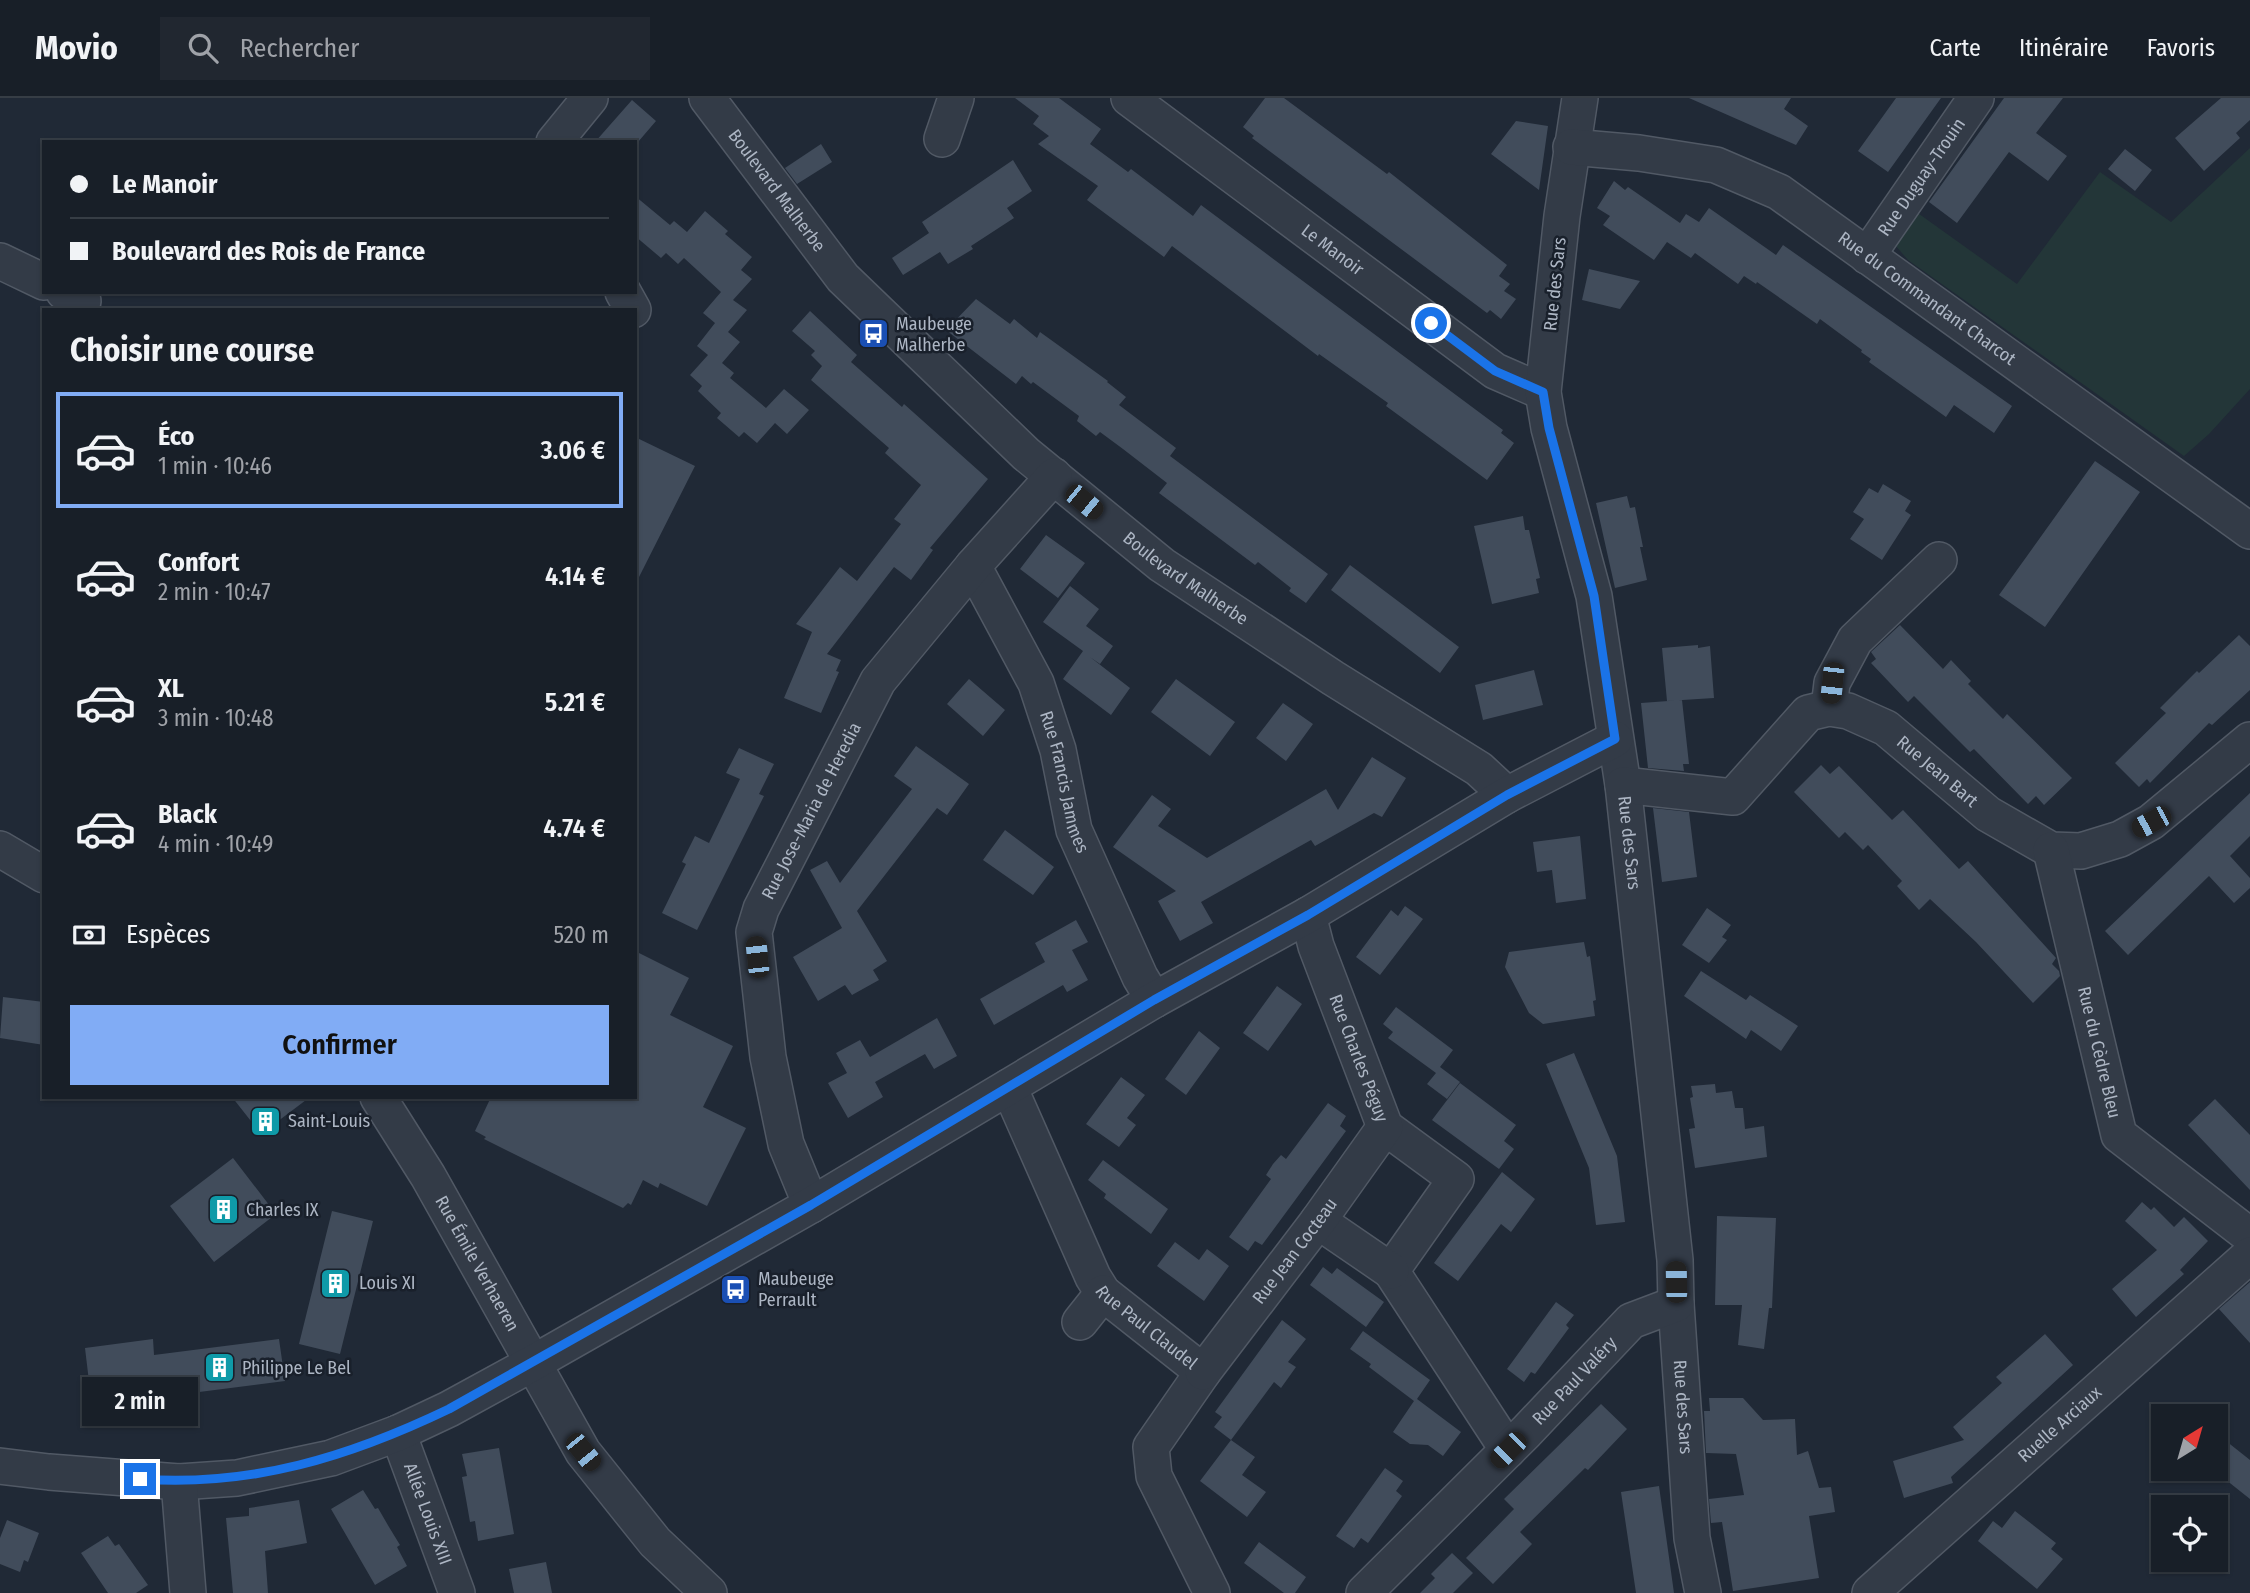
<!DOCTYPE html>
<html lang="fr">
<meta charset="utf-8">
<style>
:root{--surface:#181f28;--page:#212730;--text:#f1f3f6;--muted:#9fa2a8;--line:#363d45;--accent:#81acf5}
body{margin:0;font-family:"Fira Sans Condensed",sans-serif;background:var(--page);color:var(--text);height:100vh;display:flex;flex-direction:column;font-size:26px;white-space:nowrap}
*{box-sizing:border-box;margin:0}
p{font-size:23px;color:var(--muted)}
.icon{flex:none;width:38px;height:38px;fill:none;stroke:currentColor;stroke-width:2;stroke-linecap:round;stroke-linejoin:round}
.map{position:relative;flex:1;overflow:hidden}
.drawer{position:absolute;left:42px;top:210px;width:595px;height:791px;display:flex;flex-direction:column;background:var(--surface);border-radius:0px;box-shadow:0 2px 5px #0004,0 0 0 2px var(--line)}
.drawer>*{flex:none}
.banner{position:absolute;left:42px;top:42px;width:595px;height:154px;border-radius:0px;box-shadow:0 2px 5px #0004,0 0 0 2px var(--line);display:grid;align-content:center;height:154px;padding:0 28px;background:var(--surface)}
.needle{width:46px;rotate:37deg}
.controls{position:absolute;left:2151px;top:1306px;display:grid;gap:14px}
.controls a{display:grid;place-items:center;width:77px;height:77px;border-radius:0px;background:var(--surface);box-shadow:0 2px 5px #0004,0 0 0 2px var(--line);font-size:35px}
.end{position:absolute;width:32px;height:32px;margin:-16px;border:9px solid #1a73e8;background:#fff;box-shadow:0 0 0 4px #fff}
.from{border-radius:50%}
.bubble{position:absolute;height:49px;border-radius:0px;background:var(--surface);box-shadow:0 2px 5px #0004,0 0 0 2px var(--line);font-size:23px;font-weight:600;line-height:49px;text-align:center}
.car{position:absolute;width:21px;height:42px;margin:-21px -10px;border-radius:9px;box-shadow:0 0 5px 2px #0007;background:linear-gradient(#222 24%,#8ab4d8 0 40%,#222 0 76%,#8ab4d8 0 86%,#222 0)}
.banner b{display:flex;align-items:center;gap:24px;height:66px;font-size:26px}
.banner b+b{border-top:2px solid var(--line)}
.banner i{width:18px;height:18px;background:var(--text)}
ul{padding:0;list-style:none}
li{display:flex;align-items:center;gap:21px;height:116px;margin:0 14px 10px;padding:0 14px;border:4px solid transparent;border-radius:0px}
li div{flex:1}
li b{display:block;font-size:26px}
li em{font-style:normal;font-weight:600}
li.on{border-color:var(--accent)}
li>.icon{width:63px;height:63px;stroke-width:1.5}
h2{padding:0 28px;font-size:32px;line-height:84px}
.pay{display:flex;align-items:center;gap:18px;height:77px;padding:0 28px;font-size:26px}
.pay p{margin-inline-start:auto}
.primary-button{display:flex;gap:14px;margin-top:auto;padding:14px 28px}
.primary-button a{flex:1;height:80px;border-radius:0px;background:var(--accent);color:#111;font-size:28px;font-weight:600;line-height:80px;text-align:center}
header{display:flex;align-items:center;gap:42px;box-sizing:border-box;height:98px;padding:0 35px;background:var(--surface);border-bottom:2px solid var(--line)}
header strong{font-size:33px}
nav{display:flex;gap:38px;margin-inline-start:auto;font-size:24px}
.search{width:490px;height:63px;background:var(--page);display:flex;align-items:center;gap:18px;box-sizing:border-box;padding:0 24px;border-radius:0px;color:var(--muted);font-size:26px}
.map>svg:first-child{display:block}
</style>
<header>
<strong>Movio</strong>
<div class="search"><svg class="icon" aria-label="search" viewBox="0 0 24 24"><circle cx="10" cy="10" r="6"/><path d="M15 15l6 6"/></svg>Rechercher</div>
<nav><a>Carte</a><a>Itinéraire</a><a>Favoris</a></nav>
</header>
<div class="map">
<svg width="2250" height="1495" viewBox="0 0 2250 1495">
<rect width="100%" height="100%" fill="#202936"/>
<path fill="#233638" d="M2250,50V291L2209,336L2184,358L1908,162L1895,147L1915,113L2017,186L2100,74L2171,124Z"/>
<path fill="#414c5b" d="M1015,0H1059L1101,31L1090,46L1128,74L1131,71L1193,118L1201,107L1503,332L1501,335L1514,345L1487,382L1386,308L1388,305L1319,256L1318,258L1172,148L1164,159L1087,102L1098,88L1038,46L1049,38L1033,26L1039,18Z
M1265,0H1284L1387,76L1389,74L1507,167L1499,178L1510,186L1504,193L1516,201L1501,221L1490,212L1487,215L1252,40L1254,38L1243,29Z
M1689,0H1791L1784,11L1808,28L1796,47Z
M1896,0H1941L1888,74L1858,53Z
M2004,0H2063L2036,35L2067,58L2048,83L2009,54L1957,125L1929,104Z
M2221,0H2250V22L2236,35L2240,40L2204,73L2175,40Z
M632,2L656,23L638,44H595Z
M1516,23L1548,28L1539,92L1491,56Z
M821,46L832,64L797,86L785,70Z
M2125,51L2152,72L2135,93L2108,71Z
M1013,62L1032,93L1007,110L1014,120L971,148L973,151L948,166L940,154L903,177L892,160L929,135L922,124Z
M1614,83L1625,92L1628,89L1680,125L1686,116L1699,124L1709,110L1776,157L1783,147L2012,308L1994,335L1954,307L1946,319L1869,264L1871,261L1861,254L1862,252L1820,221L1817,226L1757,184L1756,186L1744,178L1738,186L1695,155L1691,160L1667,144L1654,162L1603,127L1610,118L1597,110Z
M635,98L670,127L674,123L687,134L705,113L728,133L725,136L752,159L741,172L752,181L733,202L747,212L728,234L740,244L722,265L734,275L730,280L766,310L784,291L809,312L787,336L775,325L757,345L744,334L739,339L717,320L721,315L698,293L702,288L690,277L708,257L697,248L715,225L703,215L721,194L684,160L678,166L666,155L661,160L635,138Z
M1589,171L1640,183L1620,211L1582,202Z
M976,201L1010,226L1014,221L1037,240L1040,234L1108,283L1107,284L1126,299L1119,307L1176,350L1170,358L1328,476L1306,505L1289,493L1291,490L1258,464L1255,467L1159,395L1167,385L1123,351L1100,334L1096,338L1077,323L1079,318L1033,284L1031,286L1022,278L1016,286L946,232Z
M810,213L857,257L851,264L902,309L904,306L988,381L930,450L933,452L911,482L894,469L827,556L841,562L836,573L839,574L821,615L784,600L812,534L796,526L840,469L857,483L901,426L894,421L921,387L885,355L889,350L811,282L822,268L811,257L815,253L792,233Z
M635,339L695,368L635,487Z
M2095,363L2140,394L2045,529L1999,497Z
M1883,386L1911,403L1905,413L1911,417L1882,462L1850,441L1864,421L1853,414L1869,390L1878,395Z
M1627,398L1630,410L1635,409L1643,449H1640L1647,482L1615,490L1596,405Z
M1523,418L1525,432H1529L1540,480L1536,481L1539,495L1492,506L1474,428Z
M1046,437L1085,465L1058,500L1020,471Z
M1350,467L1459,549L1440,575L1331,492Z
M1070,488L1099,511L1086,528L1113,548L1100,566L1090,559L1130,590L1111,617L1063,581L1083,553L1043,524Z
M1900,527L1943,571L1951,562L1971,583L1968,586L2003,621L2007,616L2072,680L2044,707L2036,698L2028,706L1974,651L1970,654L1914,598L1908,604L1871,565L1876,561L1871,554Z
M2239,537L2250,548V592L2212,627L2209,625L2150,685L2147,681L2139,689L2115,665L2166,615L2160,610L2197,573L2199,575Z
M1698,547V550L1710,548L1714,600L1667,603L1662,550Z
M1534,572L1543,607L1483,622L1475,587Z
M969,581L1005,612L983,638L947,606Z
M1176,581L1235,624L1210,658L1151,614Z
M1682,602L1689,666H1683L1684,673L1648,670L1641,605Z
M1283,605L1313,626L1286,663L1256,640Z
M916,648L969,686L947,717L937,710L857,813L887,863L873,872L879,882L852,897L845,887L818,903L793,859L842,830L810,772L827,763L840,785L912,691L894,678Z
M739,650L774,666L759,696L764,698L697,832L662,815L686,766L682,764L695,738L709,745L740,681L726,675Z
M1372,659L1406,680L1382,719L1374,715L1315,748L1311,742L1201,804L1213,825L1180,843L1158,803L1176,793L1113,749L1152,697L1171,711L1158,728L1207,760L1326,691L1338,712Z
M1821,667L1830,676L1839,668L1892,722L1903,712L1959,771L1968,763L2056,860L2052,866L2059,873L2060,878L2033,905L1976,844L1930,801L1919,812L1897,788L1902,783L1868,747L1863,752L1845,734L1839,740L1794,694Z
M2250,695V738L2230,758L2250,780V790L2234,805L2209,778L2128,857L2105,833Z
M1653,710L1689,714L1697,779L1662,784Z
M1005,732L1054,769L1033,797L983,762Z
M1580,738L1586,801L1556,805L1552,772L1537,774L1533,744Z
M1405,808L1423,821L1380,877L1356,859L1391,812L1398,818Z
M1707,810L1731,827L1722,839L1727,842L1709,865L1682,847Z
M1076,822L1088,844L1072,852L1088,882L1067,894L1063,887L994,927L980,901L1045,864L1035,845Z
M1584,844L1587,859L1590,858L1596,902L1593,903L1595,918L1543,926L1529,915L1505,869L1509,854Z
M635,853L689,880L670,917L733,948L703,1009L746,1030L707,1108L660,1085L658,1090L643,1082L631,1107L628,1105L623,1110L484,1041L486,1039L475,1033L491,999H635Z
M1701,873L1746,902L1750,897L1798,928L1781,953L1751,932L1746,941L1684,898Z
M1277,888L1302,906L1268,953L1243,935Z
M3,899L44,904V947L0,940Z
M1396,909L1453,952L1440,969L1460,984L1447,1001L1427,986L1436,975L1388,940L1393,934L1383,926Z
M937,920L957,958L934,971L925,956L875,984L883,999L848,1020L828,985L847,975L836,955L860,942L870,959Z
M1199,933L1220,950L1186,997L1165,981Z
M1574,955L1617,1058L1625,1124L1596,1127L1589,1070L1546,966Z
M1121,979L1145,997L1127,1020L1136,1027L1119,1049L1086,1026Z
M1460,985L1516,1027L1504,1043L1514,1051L1499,1071L1432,1022Z
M1715,986L1716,995L1732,993L1735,1010H1743L1745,1031L1764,1028L1767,1059L1695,1070L1689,1031L1695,1030L1690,1000L1693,999L1691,988Z
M232,999H310L261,1036Z
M2215,1001L2250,1037V1092L2188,1027Z
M1328,1005L1346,1018L1340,1028L1346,1033L1262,1147L1255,1143L1248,1153L1229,1139L1271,1081L1266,1077L1273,1066L1281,1057L1286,1061Z
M233,1060L276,1116L214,1164L170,1108Z
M1103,1062L1168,1111L1151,1136L1104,1100L1106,1096L1088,1082Z
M1502,1074L1535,1101L1511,1134L1501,1126L1458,1183L1434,1165Z
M2142,1104L2151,1112L2154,1109L2174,1129L2184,1119L2208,1143L2180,1172L2184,1176L2136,1219L2112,1191L2157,1152L2125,1123Z
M332,1113L373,1123L340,1256L299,1246Z
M1717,1118L1776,1120L1772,1210H1769L1764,1251L1738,1247L1742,1207H1715Z
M1175,1144L1199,1162L1207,1151L1229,1168L1204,1203L1157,1168Z
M1323,1169L1332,1176L1337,1170L1384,1204L1366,1229L1310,1187Z
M2250,1184V1245L2219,1211Z
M1556,1204L1574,1217L1566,1227L1569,1230L1535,1276L1531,1274L1524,1284L1507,1271Z
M1282,1222L1306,1241L1288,1264L1296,1269L1281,1290L1274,1284L1231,1342L1214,1329L1222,1319L1215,1314Z
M1363,1233L1430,1282L1417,1301L1461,1334L1443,1358L1428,1347L1410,1346L1393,1334L1414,1303L1369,1269L1371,1266L1350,1251Z
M2045,1236L2073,1267L1951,1379L1953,1385L1904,1400L1893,1363L1964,1342L1953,1329L2002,1285L1996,1279Z
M153,1241L154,1257L279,1241L285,1283L160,1299L158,1283L90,1292L85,1250Z
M1709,1300H1743L1763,1322L1795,1321L1797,1357L1808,1353L1819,1390L1831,1389L1835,1414L1809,1418L1819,1480L1733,1493L1722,1424L1711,1425L1709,1401L1744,1397L1736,1356L1706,1355L1704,1313H1710Z
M1601,1306L1627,1331L1588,1372L1585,1370L1520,1434L1532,1446L1493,1486L1466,1460L1514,1411L1504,1401Z
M2216,1335L2250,1362V1401L2216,1374Z
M1231,1342L1255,1359L1242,1377L1266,1394L1247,1419L1200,1383Z
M499,1350L514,1436L478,1443L475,1423L470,1424L466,1401L462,1379L467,1378L462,1356Z
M1385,1370L1403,1383L1396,1393L1402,1398L1368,1445L1361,1440L1354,1450L1336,1438Z
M1659,1388L1674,1495H1636L1621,1394Z
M363,1392L375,1411L378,1410L389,1429L400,1447L397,1449L407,1468L375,1487L331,1411Z
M299,1402L307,1445L265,1453L268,1495H233L226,1420L249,1418V1410Z
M2015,1413L2056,1445L2051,1451L2063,1461L2037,1491L1978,1443L1993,1423L2002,1430Z
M7,1422L39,1435L28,1464L24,1462L20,1474L0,1466V1440Z
M108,1438L115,1448L119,1446L148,1487L136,1495H108L81,1455Z
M1259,1444L1306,1479L1295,1495H1284L1244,1465Z
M1452,1455L1473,1475L1453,1495H1420L1435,1480L1431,1476Z
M546,1464L552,1495H514L509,1471Z"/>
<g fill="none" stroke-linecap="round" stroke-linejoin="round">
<defs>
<g id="minor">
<path id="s1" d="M707,0L843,180L1026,356L1162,467L1333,580L1479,671L1507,697"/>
<path id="s2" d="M1129,0L1495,273L1543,294"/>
<path id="s3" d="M1580,0L1562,118L1543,294L1549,330L1594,498L1623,687L1675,1162L1676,1206L1692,1440L1703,1495"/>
<path d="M942,41L956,0"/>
<path d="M554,44L590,0"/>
<path id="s4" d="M1571,49L1639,55L1716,67L1779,94L2250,433"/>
<path id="s5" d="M1867,158L1976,0"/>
<path d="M0,163L44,184"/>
<path d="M64,194L83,203"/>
<path d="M623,194L633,212"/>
<path id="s6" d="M973,468L1036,585L1058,652L1074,732L1140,879L1154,902"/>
<path d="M1829,610L1832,585L1855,542L1939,462"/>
<path id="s7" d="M1623,687L1733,699L1808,615L1829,610L1848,613L1886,630L1988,716L2051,752L2081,753L2120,741L2151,724L2250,642"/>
<path d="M0,751L44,777"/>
<path id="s8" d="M2051,752L2119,1037L2250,1138"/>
<path id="s9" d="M1308,817L1316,848L1385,1029L1456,1081L1391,1173L1508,1352"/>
<path id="s10" d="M1009,989L1093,1179L1103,1195L1203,1274L1151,1349L1154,1378L1212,1495"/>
<path id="s11" d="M378,999L428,1078L583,1354L655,1444L709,1495"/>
<path id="s12" d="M811,1107L786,1046L768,959L754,834L761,811L878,583L973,468L1054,378"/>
<path d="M1318,1123L1391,1173"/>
<path d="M1080,1224L1103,1195"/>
<path id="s13" d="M1203,1274L1318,1123L1385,1029"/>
<path id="s14" d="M398,1335L457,1495"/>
<path d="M0,1368L49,1374L179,1384L237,1380L331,1360L398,1335L449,1311L533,1265L811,1107L1154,902L1308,817L1507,697L1615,641"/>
<path d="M179,1384L188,1495"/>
<path id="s15" d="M1364,1495L1526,1334L1631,1223L1676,1206"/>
<path id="s16" d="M1870,1495L2250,1157"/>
</g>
</defs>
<use href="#minor" stroke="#515965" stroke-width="38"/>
<use href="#minor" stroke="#333b47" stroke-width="35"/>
</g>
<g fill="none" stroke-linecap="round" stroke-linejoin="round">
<path stroke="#1a73e8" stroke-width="9" d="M140,1381C252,1389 349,1359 449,1311L811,1107L1154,902L1308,817L1507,697L1615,641L1594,498L1549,330L1543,294L1495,273L1431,225"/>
</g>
<defs>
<symbol id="bus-square" viewBox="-11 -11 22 22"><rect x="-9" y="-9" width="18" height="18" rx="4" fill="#1a4fb4" stroke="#19202b"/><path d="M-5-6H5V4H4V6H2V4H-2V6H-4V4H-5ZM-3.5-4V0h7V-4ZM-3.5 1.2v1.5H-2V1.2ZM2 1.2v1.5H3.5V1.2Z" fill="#fff"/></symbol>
<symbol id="building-square" viewBox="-11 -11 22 22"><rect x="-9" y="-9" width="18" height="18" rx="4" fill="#0f9aa8" stroke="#19202b"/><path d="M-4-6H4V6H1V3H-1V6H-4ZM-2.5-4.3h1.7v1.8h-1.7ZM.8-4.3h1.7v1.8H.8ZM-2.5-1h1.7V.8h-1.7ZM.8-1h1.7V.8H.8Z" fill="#fff"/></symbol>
</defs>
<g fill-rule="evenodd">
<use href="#bus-square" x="856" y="218" width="35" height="35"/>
<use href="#building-square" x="248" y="1006" width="35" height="35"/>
<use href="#building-square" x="206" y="1094" width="35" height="35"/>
<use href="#building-square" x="318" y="1168" width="35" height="35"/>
<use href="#bus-square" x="718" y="1174" width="35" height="35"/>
<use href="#building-square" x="202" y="1252" width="35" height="35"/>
</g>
<g text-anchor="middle" stroke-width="5" stroke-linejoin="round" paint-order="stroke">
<g font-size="18" fill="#adb6c4" stroke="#19202b">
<text dy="6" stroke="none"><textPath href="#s5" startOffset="96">Rue Duguay-Trouin</textPath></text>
<text dy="6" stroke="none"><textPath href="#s1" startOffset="116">Boulevard Malherbe</textPath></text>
<text dy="6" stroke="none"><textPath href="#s2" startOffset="254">Le Manoir</textPath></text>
<text transform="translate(1555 186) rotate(-84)" y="6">Rue des Sars</text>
<text dy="6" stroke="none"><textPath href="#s4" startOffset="397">Rue du Commandant Charcot</textPath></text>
<text dy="6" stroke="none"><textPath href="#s1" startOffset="682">Boulevard Malherbe</textPath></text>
<text dy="6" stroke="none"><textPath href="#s7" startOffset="373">Rue Jean Bart</textPath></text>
<text dy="6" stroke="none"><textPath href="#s6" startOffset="236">Rue Francis Jammes</textPath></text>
<text dy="6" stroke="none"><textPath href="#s12" startOffset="415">Rue Jose-Maria de Heredia</textPath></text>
<text dy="6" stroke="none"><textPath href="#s3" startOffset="756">Rue des Sars</textPath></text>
<text dy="6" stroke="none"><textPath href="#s8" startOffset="208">Rue du Cèdre Bleu</textPath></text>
<text dy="6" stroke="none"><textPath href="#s9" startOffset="152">Rue Charles Péguy</textPath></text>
<text dy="6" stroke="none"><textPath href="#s13" startOffset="152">Rue Jean Cocteau</textPath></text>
<text dy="6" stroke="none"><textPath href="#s11" startOffset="194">Rue Émile Verhaeren</textPath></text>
<text dy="6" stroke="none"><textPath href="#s10" startOffset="282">Rue Paul Claudel</textPath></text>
<text dy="6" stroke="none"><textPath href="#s15" startOffset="299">Rue Paul Valéry</textPath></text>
<text dy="6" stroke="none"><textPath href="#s3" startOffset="1323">Rue des Sars</textPath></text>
<text dy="6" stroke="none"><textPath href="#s16" startOffset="254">Ruelle Arciaux</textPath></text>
<text dy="6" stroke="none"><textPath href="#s14" startOffset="86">Allée Louis XIII</textPath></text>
</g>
<g font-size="18" fill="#adb6c4" stroke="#19202b" text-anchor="start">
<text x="896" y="232">Maubeuge<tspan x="896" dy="21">Malherbe</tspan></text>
<text x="288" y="1029">Saint-Louis</text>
<text x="246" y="1118">Charles IX</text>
<text x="758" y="1187">Maubeuge<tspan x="758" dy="21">Perrault</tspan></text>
<text x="359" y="1191">Louis XI</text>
<text x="242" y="1276">Philippe Le Bel</text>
</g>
</g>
</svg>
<div class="controls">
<a><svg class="needle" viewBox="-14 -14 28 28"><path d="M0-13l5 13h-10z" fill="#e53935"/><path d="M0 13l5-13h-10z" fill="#9fa2a8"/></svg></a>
<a><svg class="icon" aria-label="locate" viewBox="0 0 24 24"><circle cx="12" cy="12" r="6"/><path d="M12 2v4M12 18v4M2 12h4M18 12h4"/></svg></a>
</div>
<i class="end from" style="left:1431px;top:225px"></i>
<i class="end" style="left:140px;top:1381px"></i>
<div class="bubble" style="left:82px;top:1279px;width:116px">2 min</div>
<i class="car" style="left:1084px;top:404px;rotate:129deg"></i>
<i class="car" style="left:1832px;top:585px;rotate:186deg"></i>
<i class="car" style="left:2151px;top:724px;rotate:242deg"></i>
<i class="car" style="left:757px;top:859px;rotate:354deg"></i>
<i class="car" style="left:1676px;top:1184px;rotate:359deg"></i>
<i class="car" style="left:1508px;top:1352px;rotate:225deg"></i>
<i class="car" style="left:583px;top:1354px;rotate:141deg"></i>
<div class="banner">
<b><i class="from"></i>Le Manoir</b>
<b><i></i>Boulevard des Rois de France</b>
</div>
<section class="drawer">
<h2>Choisir une course</h2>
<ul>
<li class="on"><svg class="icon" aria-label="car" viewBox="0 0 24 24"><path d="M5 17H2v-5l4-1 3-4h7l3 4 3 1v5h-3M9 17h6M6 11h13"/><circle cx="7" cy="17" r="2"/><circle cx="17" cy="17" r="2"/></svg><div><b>Éco</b><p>1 min · 10:46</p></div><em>3.06 €</em></li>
<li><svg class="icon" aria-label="car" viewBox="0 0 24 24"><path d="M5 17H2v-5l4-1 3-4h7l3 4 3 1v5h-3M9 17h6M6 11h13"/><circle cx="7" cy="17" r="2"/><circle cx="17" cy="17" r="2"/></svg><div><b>Confort</b><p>2 min · 10:47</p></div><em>4.14 €</em></li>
<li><svg class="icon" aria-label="car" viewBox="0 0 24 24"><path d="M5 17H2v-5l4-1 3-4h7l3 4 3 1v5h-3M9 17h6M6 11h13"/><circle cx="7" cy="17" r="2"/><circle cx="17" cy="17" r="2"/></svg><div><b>XL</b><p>3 min · 10:48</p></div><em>5.21 €</em></li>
<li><svg class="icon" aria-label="car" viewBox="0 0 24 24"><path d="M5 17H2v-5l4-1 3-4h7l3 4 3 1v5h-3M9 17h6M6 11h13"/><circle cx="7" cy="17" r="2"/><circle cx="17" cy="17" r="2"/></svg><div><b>Black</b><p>4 min · 10:49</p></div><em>4.74 €</em></li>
</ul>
<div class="pay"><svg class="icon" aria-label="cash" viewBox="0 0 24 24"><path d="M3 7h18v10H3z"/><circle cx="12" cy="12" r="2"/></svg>Espèces<p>520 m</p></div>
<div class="primary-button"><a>Confirmer</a></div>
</section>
</div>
